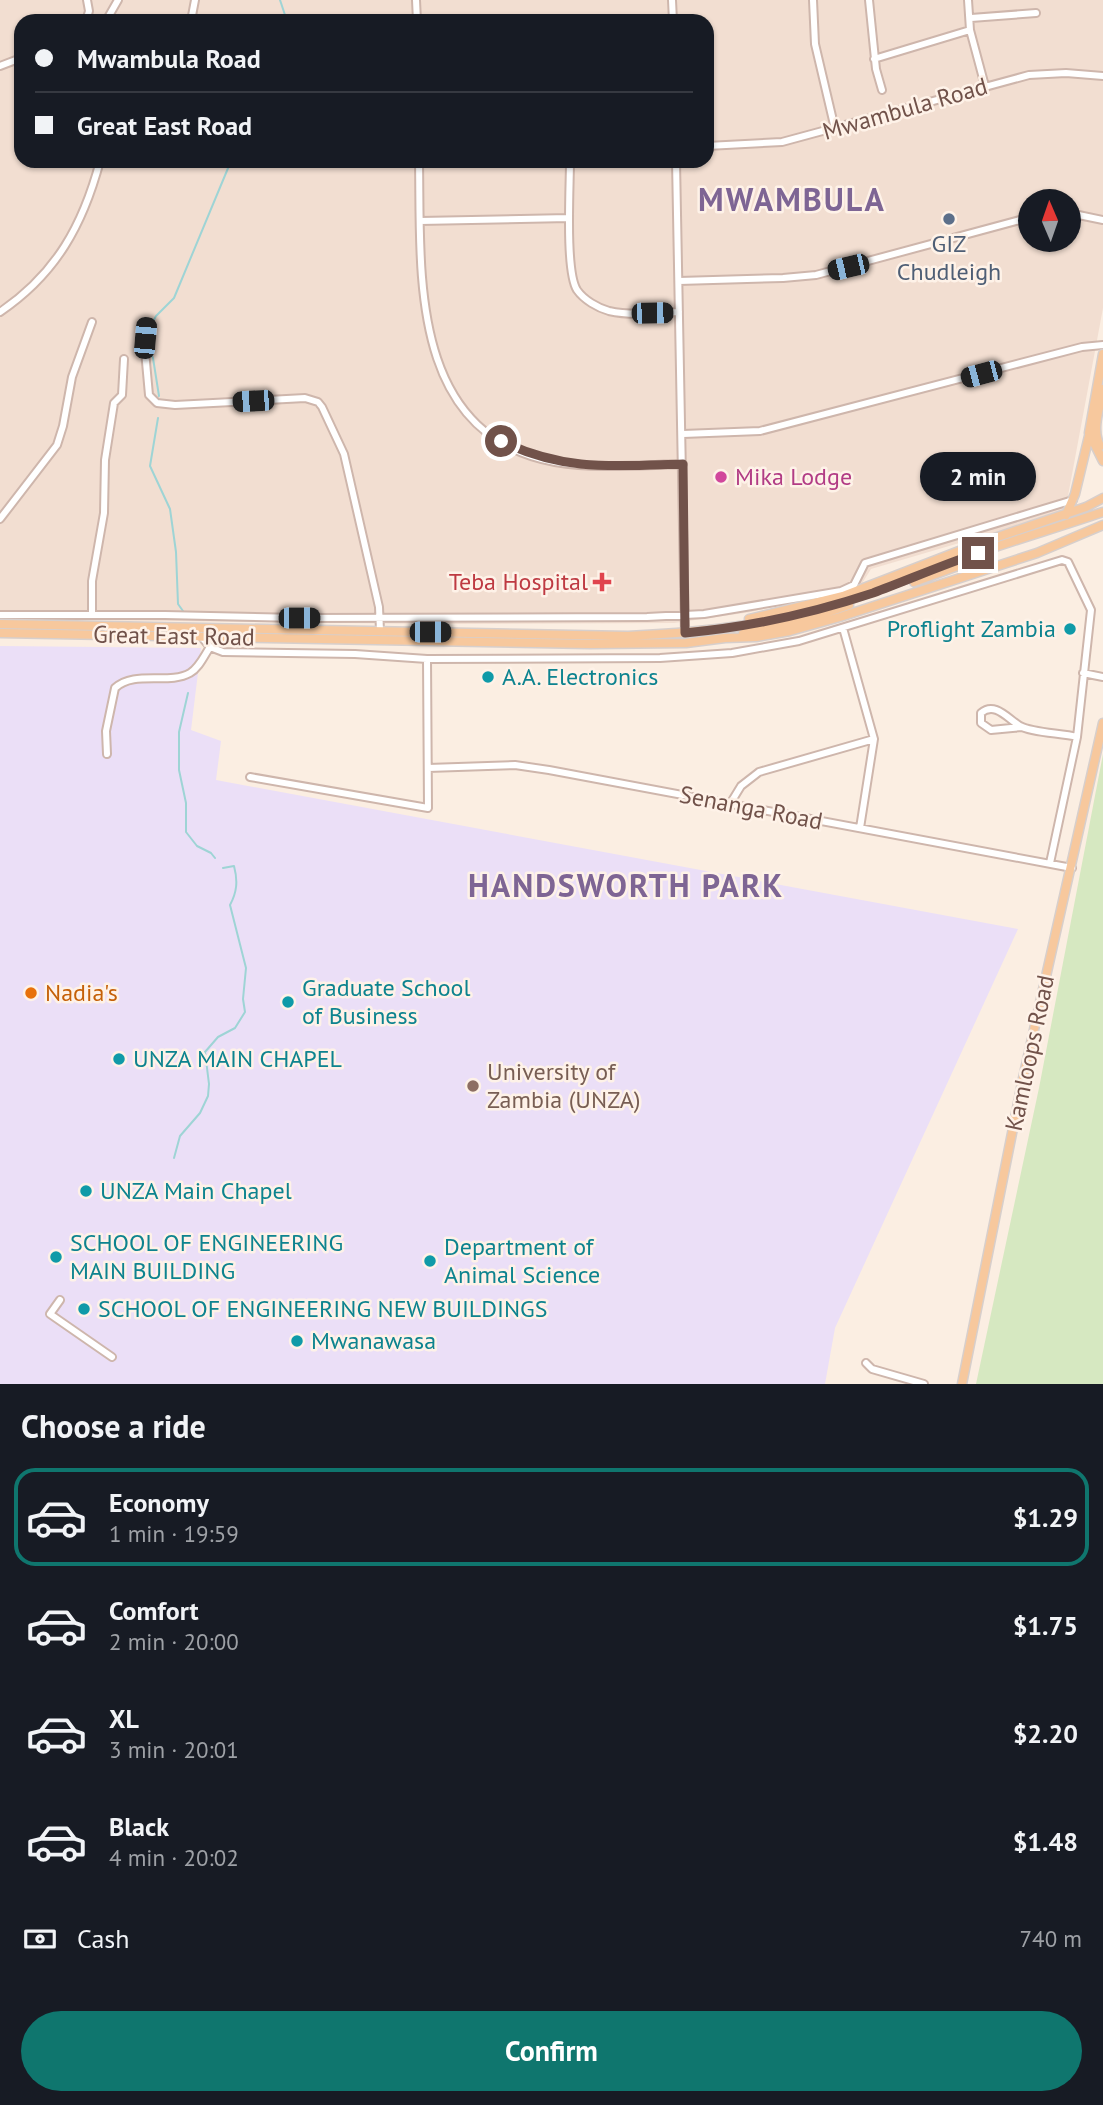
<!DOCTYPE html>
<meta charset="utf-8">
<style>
:root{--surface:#171b24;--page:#242831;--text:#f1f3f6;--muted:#9ea1a6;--line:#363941;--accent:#0f766e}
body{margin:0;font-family:"PT Sans",sans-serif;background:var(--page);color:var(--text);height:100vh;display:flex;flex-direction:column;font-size:26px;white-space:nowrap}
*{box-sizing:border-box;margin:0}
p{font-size:23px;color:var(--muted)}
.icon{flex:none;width:38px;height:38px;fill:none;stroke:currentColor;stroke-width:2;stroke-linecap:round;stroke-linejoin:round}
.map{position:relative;height:1384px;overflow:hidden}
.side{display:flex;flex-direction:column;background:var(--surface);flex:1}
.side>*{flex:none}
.top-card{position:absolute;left:14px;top:14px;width:700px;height:154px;border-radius:21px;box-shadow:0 2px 5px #0004;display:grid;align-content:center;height:154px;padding:0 21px;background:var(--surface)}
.needle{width:46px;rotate:358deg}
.controls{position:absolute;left:1018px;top:189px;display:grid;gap:14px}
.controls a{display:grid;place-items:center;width:63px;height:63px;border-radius:50%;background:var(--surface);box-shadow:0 2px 5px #0004;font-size:35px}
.end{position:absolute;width:32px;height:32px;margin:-16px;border:9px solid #71524a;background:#fff;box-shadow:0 0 0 4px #fff}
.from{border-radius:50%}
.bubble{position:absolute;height:49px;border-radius:24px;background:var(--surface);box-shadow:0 2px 5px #0004;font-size:23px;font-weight:800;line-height:49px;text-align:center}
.car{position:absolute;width:21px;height:42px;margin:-21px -10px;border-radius:9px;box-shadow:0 0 5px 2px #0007;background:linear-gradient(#222 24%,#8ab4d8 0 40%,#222 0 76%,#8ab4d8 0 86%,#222 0)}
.top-card b{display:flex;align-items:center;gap:24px;height:66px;font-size:26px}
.top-card b+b{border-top:2px solid var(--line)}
.top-card i{width:18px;height:18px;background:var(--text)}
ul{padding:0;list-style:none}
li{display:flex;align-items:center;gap:21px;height:98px;margin:0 14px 10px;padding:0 7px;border:4px solid transparent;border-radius:21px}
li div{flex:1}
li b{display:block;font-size:26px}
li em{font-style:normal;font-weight:800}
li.active{border-color:var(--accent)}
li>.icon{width:63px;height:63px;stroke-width:1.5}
h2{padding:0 21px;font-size:32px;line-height:84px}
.pay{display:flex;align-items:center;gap:18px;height:77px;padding:0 21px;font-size:26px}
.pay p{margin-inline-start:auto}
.action{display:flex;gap:14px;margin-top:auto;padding:14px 21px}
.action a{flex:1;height:80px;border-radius:42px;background:var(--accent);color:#fff;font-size:28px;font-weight:800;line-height:80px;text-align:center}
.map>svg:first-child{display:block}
</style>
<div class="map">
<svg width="1103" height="1384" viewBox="0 0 1103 1384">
<rect width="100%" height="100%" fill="#fbeee2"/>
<path fill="#f2ded1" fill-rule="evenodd" d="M0,0H1103V308L1065,512L871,569L861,585L751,612L674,623L441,624L0,619ZM21,21H707V161H21ZM1031,201H1069V240H1031Z"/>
<path fill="#ebdff7" d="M0,646L201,648L191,730L221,741L216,780L1018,929L835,1328L825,1384H0Z"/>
<path fill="#d6e8c1" d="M1103,754V1384H976L1039,1088Z"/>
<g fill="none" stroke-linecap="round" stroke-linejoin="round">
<path stroke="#9ed4d5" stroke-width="2" d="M280,0L287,21
M159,396L153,358L149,348L151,325L156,316L174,298L231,161
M158,418L150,466L170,509L176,552L178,604L183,611
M188,693L179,732V770L186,803V832L197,846L211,853L215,858
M174,1158L180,1136L200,1113L208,1096L209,1084L205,1052L218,1037L235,1028L245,1012L243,999L246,968L230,905C237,892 238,881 234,866L223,868"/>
<defs>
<path id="minor" d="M416,0L417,21
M672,0L673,21
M813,0L815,44L835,129
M869,0L876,69L882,90
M968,0L970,30L985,86
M971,18L1036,13
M86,21L89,11L87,0
M106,21L118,0
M191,21L195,0
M874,59L970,30
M0,66L21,58
M707,146L782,142L1029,75L1066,73L1103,76
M419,161C421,273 408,435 555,462C597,469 640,465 683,464
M570,161C570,187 565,271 577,290C584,300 598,308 609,311C631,316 657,313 679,312
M676,161L685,633
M1069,213L1103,220
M420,221L569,218
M679,281L783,278L816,275L1031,217
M0,312C56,274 83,225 100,161
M146,323L145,351L149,395L157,403L175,405L305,398L318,402L322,407L344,454L379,607L380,631
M683,434L760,431L1082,347L1103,345
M0,519L57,445L63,426L72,377L92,322
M0,615H165L299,618L647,617L704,614L841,591L854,585L865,563L1073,500
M92,615V581L104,513L105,460L114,403L122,395L124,359
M843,628L874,739L860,828
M201,636L210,647L223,652L355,654L427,659L660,658L732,653L799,641L1062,560L1068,562L1091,610L1077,737L1050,863
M1083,673L1103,677
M1022,727L991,730L981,723V713C995,701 1008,719 1020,726C1033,733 1061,733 1077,737
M107,754L106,731L115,688C134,670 169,685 190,673C199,668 204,656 210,647
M428,768L515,765L549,770L1072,868
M250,777L428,808L427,659
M730,804L741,786L759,772L874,739
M60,1300L50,1314L112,1357
M866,1363L872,1369L924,1384"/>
<path id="major" d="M1103,354L1089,433L1103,461
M1100,446C1091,429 1100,407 1103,389
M1066,515L1075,494L1089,436
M914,582L974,560
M749,619L843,596L980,543L1086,507L1103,498
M0,624L628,636C687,633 748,628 806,613C856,599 903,580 952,562C1001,544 1053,529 1103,512
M0,633L590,644L686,643L725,638L756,637L790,631L840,617L1037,553L1103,525
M743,634L805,620L849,605
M962,1384L1022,1083L1103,723"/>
</defs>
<use href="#minor" stroke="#ceb6ac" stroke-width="10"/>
<use href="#major" stroke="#d7cfcc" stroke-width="11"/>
<use href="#minor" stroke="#fff" stroke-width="6"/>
<use href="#major" stroke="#f7c89d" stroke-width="8"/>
</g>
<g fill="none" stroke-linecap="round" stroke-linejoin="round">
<path stroke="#71524a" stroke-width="9" d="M501,441C565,472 615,466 683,464L685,633C749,627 813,613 873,593C908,580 942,565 978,553"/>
</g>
<circle fill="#5c6f8a" stroke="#fef2e8" stroke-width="2.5" cx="949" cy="219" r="7"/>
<circle fill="#d1479c" stroke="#fef2e8" stroke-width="2.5" cx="721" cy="477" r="7"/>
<path fill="#e0444e" stroke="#fef2e8" stroke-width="2.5" d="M598.5 571.5h7v7h7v7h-7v7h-7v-7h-7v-7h7z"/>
<g fill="#0f9aa8" stroke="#fef2e8" stroke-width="2.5">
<circle cx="1070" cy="629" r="7"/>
<circle cx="488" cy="677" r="7"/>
<circle cx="288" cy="1002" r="7"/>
<circle cx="119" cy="1059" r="7"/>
<circle cx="86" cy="1191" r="7"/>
<circle cx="56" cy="1257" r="7"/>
<circle cx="430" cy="1261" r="7"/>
<circle cx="84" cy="1309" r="7"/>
<circle cx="297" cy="1341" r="7"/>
</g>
<circle fill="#e8710a" stroke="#fef2e8" stroke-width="2.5" cx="31" cy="993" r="7"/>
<circle fill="#8d6e63" stroke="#fef2e8" stroke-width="2.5" cx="473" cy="1086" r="7"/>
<g text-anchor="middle" stroke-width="5" stroke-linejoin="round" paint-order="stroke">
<g font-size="24" fill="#71524a" stroke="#fef2e8">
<text transform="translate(905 109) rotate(-16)" y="8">Mwambula Road</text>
<text transform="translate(174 636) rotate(1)" y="8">Great East Road</text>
<text transform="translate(751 808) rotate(11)" y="8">Senanga Road</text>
<text transform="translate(1030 1053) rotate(-78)" y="8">Kamloops Road</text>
</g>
<g font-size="24" fill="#4e5e75" stroke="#fef2e8">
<text x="949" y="252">GIZ<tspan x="949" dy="28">Chudleigh</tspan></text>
</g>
<g font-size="24" fill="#b23c85" stroke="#fef2e8" text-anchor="start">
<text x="735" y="485">Mika Lodge</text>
</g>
<g font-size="24" fill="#be3a42" stroke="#fef2e8" text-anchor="end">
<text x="588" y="590">Teba Hospital</text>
</g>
<g font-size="24" fill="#0d838f" stroke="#fef2e8" text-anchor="start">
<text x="1056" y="637" text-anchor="end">Proflight Zambia</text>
<text x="502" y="685">A.A. Electronics</text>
<text x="302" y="996">Graduate School<tspan x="302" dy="28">of Business</tspan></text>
<text x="133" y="1067">UNZA MAIN CHAPEL</text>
<text x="100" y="1199">UNZA Main Chapel</text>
<text x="70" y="1251">SCHOOL OF ENGINEERING<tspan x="70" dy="28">MAIN BUILDING</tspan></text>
<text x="444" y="1255">Department of<tspan x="444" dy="28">Animal Science</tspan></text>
<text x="98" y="1317">SCHOOL OF ENGINEERING NEW BUILDINGS</text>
<text x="311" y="1349">Mwanawasa</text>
</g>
<g font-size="24" fill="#c56008" stroke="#fef2e8" text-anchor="start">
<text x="45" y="1001">Nadia's</text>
</g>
<g font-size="24" fill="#785e54" stroke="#fef2e8" text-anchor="start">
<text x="487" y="1080">University of<tspan x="487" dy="28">Zambia (UNZA)</tspan></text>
</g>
<g font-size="32" font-weight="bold" letter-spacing="2" fill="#7e6594" stroke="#fef2e8">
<text x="792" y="211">MWAMBULA</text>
<text x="626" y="897">HANDSWORTH PARK</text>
</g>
</g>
</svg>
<div class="controls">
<a><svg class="needle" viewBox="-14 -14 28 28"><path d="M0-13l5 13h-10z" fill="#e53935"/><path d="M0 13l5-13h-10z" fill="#9ea1a6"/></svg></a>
</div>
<i class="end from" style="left:501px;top:441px"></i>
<i class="end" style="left:978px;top:553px"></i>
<div class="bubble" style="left:920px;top:452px;width:116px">2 min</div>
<i class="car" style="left:848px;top:267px;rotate:257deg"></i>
<i class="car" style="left:652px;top:313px;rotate:89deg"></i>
<i class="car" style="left:145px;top:338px;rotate:5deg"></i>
<i class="car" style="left:981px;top:374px;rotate:255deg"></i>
<i class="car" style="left:253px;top:401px;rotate:267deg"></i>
<i class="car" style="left:299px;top:618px;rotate:90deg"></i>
<i class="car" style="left:430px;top:632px;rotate:90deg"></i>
<div class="top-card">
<b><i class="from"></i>Mwambula Road</b>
<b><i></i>Great East Road</b>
</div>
</div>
<section class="side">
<h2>Choose a ride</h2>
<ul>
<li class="active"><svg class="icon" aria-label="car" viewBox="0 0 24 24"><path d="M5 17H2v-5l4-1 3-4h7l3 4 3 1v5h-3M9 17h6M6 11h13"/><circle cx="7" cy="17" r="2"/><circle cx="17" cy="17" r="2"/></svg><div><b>Economy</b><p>1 min · 19:59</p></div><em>$1.29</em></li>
<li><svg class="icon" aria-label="car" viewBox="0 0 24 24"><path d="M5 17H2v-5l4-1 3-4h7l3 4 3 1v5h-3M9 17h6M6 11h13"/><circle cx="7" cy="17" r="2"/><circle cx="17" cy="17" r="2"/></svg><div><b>Comfort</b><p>2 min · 20:00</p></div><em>$1.75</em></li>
<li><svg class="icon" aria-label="car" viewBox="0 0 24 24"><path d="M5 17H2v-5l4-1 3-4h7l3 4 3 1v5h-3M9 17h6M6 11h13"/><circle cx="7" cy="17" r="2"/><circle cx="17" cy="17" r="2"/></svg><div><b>XL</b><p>3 min · 20:01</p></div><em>$2.20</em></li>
<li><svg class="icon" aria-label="car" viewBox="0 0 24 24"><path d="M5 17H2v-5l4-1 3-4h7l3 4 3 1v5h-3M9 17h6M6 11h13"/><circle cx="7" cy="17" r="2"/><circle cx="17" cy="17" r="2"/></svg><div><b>Black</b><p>4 min · 20:02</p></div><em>$1.48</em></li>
</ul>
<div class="pay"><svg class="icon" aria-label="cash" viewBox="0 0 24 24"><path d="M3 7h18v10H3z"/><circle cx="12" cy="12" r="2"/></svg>Cash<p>740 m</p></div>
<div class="action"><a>Confirm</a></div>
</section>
